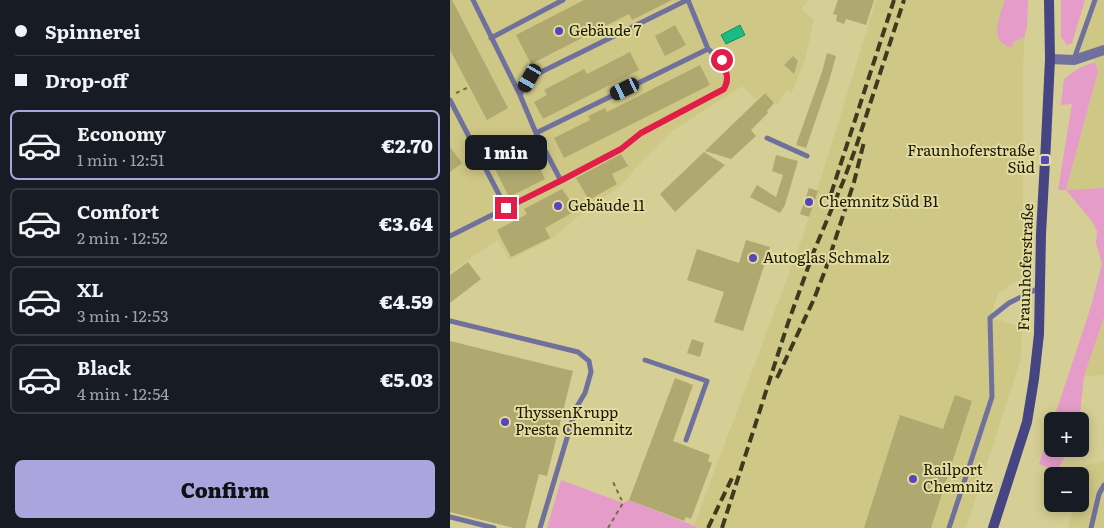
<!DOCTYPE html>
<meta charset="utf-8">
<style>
:root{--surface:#171b24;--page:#242831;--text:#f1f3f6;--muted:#9ea1a6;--line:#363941;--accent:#aaa5dc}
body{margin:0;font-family:Literata,serif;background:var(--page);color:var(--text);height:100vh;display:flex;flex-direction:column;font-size:19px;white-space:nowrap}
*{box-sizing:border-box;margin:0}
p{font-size:16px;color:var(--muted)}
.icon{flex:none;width:28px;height:28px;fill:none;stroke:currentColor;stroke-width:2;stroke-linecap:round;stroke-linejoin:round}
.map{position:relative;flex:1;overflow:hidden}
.sheet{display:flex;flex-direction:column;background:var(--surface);width:450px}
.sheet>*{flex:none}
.guide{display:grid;align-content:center;height:110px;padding:0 15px;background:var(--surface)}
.controls{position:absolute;left:594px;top:412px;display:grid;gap:10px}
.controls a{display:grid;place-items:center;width:45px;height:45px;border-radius:8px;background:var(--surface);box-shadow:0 2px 12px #0003;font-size:25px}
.end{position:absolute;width:22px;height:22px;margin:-11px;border:6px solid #e11d48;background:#fff;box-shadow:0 0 0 2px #fff}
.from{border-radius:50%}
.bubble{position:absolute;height:35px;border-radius:8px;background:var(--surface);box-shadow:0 2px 12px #0003;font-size:16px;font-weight:800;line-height:35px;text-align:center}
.car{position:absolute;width:15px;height:30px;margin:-15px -8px;border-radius:6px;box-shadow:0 0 4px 1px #0007;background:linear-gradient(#222 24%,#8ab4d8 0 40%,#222 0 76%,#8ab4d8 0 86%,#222 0)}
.guide b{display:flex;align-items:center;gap:18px;height:48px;font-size:19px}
.guide b+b{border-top:1px solid var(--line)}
.guide i{width:12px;height:12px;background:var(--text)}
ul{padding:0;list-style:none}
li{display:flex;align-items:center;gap:15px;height:70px;margin:0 10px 8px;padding:0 5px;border:2px solid var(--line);border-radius:8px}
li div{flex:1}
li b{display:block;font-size:19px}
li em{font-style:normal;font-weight:800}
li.current{border-color:var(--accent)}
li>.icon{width:45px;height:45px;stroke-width:1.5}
.button{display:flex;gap:10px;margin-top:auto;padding:10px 15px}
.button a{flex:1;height:58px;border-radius:8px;background:var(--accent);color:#111;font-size:20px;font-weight:800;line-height:58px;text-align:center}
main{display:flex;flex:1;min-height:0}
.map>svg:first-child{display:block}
</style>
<main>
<section class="sheet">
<div class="guide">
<b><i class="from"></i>Spinnerei</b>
<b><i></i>Drop-off</b>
</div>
<ul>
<li class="current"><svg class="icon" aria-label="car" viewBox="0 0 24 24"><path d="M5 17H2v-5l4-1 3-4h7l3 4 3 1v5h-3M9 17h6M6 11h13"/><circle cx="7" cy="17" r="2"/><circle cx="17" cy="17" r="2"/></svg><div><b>Economy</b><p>1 min · 12:51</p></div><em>€2.70</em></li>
<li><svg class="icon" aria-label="car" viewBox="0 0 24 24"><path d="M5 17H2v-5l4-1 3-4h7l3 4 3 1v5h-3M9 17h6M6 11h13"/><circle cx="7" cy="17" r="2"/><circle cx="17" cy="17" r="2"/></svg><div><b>Comfort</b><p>2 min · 12:52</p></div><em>€3.64</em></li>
<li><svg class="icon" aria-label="car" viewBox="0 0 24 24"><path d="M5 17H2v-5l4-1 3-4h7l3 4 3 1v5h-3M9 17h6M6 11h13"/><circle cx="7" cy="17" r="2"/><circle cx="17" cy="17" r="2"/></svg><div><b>XL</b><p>3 min · 12:53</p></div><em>€4.59</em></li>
<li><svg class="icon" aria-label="car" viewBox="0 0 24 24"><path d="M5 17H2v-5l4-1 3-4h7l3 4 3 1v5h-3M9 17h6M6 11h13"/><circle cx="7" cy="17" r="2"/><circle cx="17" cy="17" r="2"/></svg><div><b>Black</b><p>4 min · 12:54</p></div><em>€5.03</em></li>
</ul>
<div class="button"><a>Confirm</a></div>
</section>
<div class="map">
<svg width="654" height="528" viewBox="0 0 654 528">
<rect width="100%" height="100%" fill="#d5cf95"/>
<path fill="#cfc785" d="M0,0H358L351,10L364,19L355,59L342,92L337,90L327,105L314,92L306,100L292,86L222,131L187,166L174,183L130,215L101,239L59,260L48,239L0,273Z
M426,0H576L573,69V277L548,293L540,318L572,327L571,359L516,528H246L247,527L244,525L353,236Z
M645,0H654V188L616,190L648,71L643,55L624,60Z
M654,317V375L634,376Z
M654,461V528H618L625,504H630V487L636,465Z"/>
<path fill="#e59cc9" d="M555,0H578L577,27L574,37L563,42L562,47C537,43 550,15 555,0Z
M611,0H635L622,43L617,45L611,37Z
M645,62L648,71L616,190L654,188V317L634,376L629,421H603L641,306L652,264L646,243L647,231L641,220L616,190H608L622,104L611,105L614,79L629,68Z
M602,423V449H619L607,471L589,464Z
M111,480L173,503L179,500L247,527L246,528H97Z"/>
<path fill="#1bbc84" stroke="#1b8b5d" d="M290,25L295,35L276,44L271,35Z"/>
<path fill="#afa970" d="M0,0H2L58,108L37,120L0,50Z
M134,0H222L182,20L179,14L81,64L66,35Z
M388,0H424L416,25L396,19L394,24L386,21L387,15L383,14Z
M225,25L236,45L215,56L205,36Z
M180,52L189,70L93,119L84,102L97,95L94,90L134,69L137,74Z
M377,53L386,56L379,81L356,148L346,145L372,72Z
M343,56L348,61L344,74L334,65Z
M250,65L260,85L114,158L104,138L140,120L138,116L155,108L157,112Z
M315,93L324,103L317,111L318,113L301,130L306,136L281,159L255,151Z
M78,143L95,179L59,197L44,167L59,160L56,154Z
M0,147L12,163L0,172Z
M254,152L275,165L225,212L210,194Z
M171,154L178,166L162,174L167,184L139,200L126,178Z
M326,155L348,161L335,205L330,213L300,197L307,185L326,197L333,175L322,171Z
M359,188L368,191L359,217L350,214Z
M112,189L127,210L95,228L100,238L61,257L47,230L77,214L74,209Z
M296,240L320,247L293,331L264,322L274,292L237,280L247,249L289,263Z
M18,262L31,279L0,303V275Z
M242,339L254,343L250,357L237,353Z
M0,341L123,371L97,476L89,474L75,528H64L0,512Z
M225,378L243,385L223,441L260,455L258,461L262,463L241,519L236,517L234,521L179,500Z
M505,395L522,401L481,528H414L450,415L493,429Z"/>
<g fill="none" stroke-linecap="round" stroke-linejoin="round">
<path stroke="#726d47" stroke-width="2" stroke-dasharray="4 4" stroke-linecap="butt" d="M6,93L19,87
M158,528L173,503L163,482"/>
<path stroke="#6f719c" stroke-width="5" d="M41,38L113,0
M624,59L645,0
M70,95L79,78L237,0
M0,100L56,208L111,181L86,133L70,95L23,0
M86,133L258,49L238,0
M317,138L357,156
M111,181L171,149L191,133L274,89L277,83V77L271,60L258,49
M0,236L56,208
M0,321L128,352L139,361L141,372L135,393L126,408L90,528
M195,360L257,381L236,440
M0,517L44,528
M499,528L542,397L540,318L559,303L589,288
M641,528L649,494L654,485"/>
<path stroke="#6f719c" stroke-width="10" d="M600,59L624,60L654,50"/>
<path stroke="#464482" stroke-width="10" d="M543,528L577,422L584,379L589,334L591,234L596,142L600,59L599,0"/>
<path stroke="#3d3a1d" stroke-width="4" stroke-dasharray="10 5" stroke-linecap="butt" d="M381,194L444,0
M327,378L364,299L376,268L404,182L414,142
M258,528L284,474
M272,528L338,323L364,251L393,182L406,147L454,0"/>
</g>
<circle fill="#955d6b" cx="50" cy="159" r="4.5"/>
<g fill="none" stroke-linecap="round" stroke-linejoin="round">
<path stroke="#e11d48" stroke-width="6" d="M56,208L110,181L171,149L191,133L274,89C280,77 276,72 272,60"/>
</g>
<g fill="#5446bd" stroke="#e2dca1" stroke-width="2">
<circle cx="109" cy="31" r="5"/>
<rect x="590" y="155" width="10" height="10" rx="2.5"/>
<circle cx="359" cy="202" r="5"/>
<circle cx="108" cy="206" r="5"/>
<circle cx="303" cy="258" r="5"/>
<circle cx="55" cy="422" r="5"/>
<circle cx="463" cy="479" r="5"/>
</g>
<g text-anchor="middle" stroke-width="4" stroke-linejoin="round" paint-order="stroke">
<g font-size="15" fill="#1b1802" stroke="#e2dca1" text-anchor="start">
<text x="119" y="36">Gebäude 7</text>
<text x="585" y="156" text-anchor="end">Fraunhoferstraße<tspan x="585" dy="17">Süd</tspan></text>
<text x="369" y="207">Chemnitz Süd B1</text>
<text x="118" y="211">Gebäude 11</text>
<text x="313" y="263">Autoglas Schmalz</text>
<text x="65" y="418">ThyssenKrupp<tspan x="65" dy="17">Presta Chemnitz</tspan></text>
<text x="473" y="475">Railport<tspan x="473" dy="17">Chemnitz</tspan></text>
</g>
<g font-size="15" fill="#1b1802" stroke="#e2dca1">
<text transform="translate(576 267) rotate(-88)" y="5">Fraunhoferstraße</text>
</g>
</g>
</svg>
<div class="controls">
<a>+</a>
<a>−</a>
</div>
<i class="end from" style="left:272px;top:60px"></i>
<i class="end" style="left:56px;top:208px"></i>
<div class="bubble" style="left:15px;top:135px;width:82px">1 min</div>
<i class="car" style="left:80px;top:78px;rotate:210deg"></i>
<i class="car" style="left:175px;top:89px;rotate:244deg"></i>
</div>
</main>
